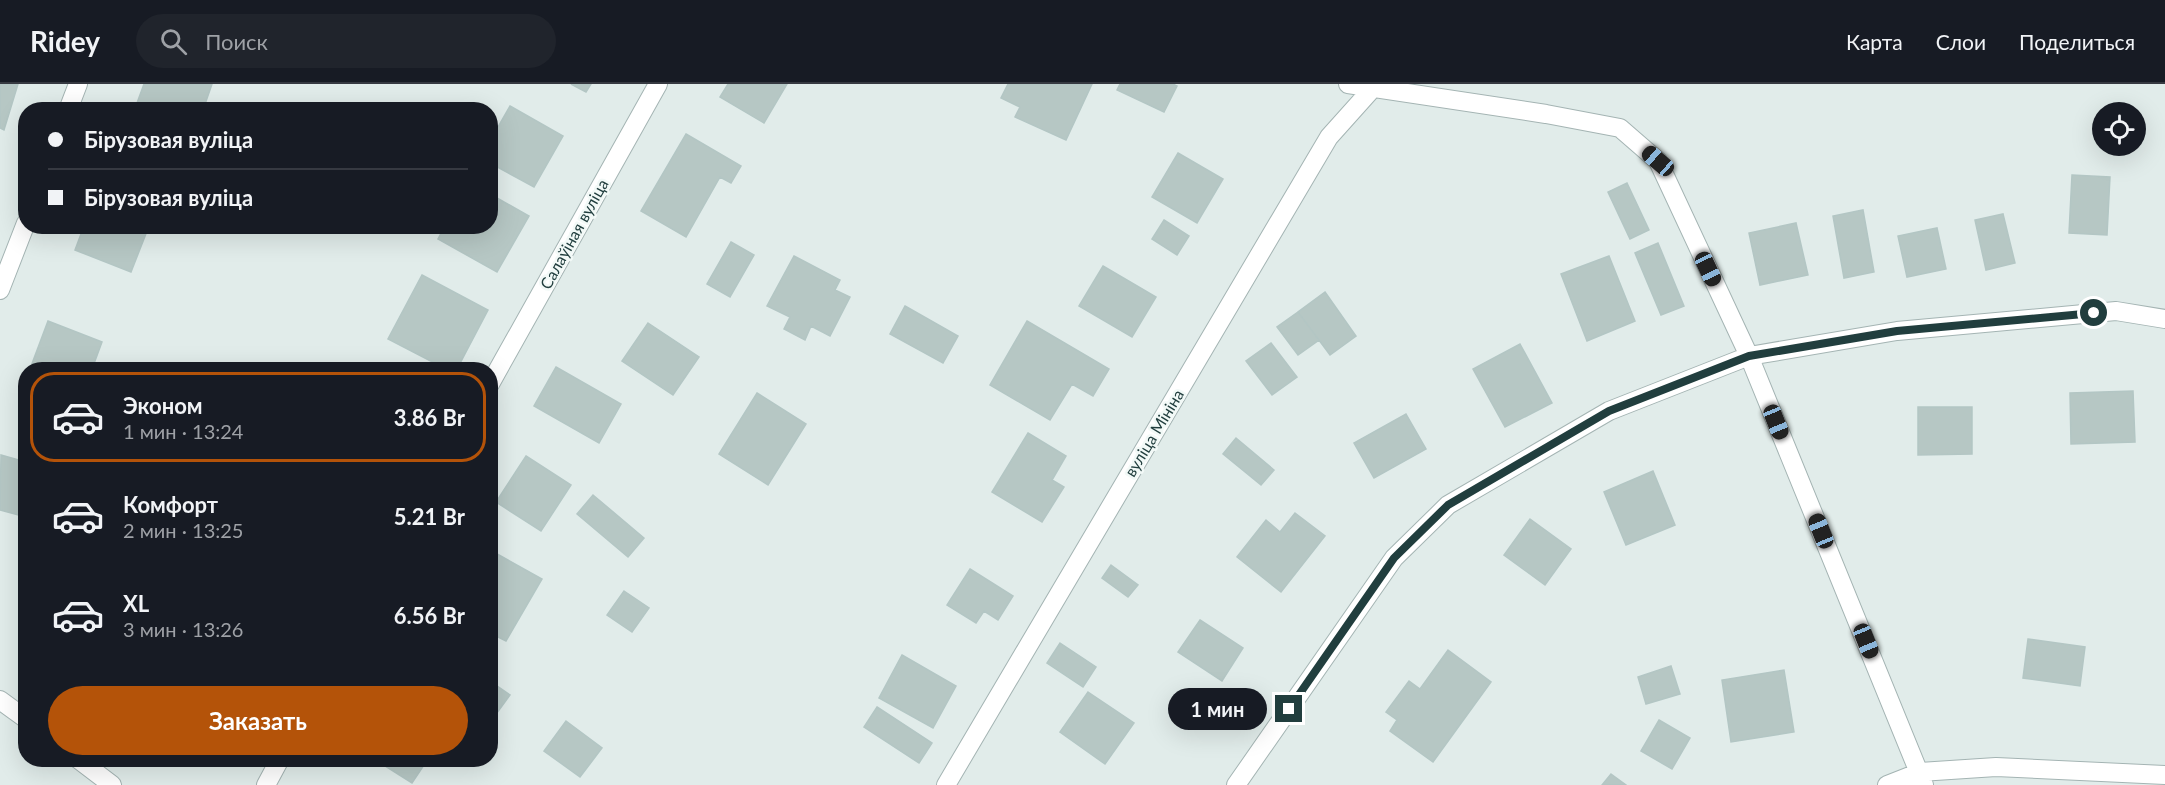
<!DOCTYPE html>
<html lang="ru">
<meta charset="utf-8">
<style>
:root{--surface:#171b24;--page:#20242c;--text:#f1f3f6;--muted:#9ea1a6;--line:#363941;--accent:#b45309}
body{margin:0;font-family:Lato,sans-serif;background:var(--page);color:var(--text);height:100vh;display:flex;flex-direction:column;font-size:22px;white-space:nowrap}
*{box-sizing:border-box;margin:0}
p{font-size:20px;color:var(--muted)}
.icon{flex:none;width:33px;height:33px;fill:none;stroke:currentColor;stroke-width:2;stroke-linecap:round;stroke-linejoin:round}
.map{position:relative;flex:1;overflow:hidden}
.side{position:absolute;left:18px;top:278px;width:480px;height:405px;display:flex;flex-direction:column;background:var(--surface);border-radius:24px;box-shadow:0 6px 24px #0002}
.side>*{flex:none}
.guide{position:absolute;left:18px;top:18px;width:480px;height:132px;border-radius:24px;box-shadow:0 6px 24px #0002;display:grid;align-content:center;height:132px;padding:0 30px;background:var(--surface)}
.controls{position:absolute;left:2092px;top:18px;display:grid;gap:12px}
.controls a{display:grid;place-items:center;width:54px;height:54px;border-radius:50%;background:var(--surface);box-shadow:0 6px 24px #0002;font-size:30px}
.end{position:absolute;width:27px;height:27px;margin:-14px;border:8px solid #213e3e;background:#fff;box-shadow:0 0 0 3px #fff}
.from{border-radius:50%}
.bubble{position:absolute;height:42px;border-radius:21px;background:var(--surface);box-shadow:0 6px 24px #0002;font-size:20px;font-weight:700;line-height:42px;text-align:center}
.car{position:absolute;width:18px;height:36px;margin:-18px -9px;border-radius:8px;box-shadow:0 0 4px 2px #0007;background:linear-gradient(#222 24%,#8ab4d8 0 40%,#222 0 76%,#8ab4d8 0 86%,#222 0)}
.guide b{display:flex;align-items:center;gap:21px;height:57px;font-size:22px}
.guide b+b{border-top:2px solid var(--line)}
.guide i{width:15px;height:15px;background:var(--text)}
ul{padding:10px 0 0;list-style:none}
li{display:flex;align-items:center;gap:18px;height:90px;margin:0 12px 9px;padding:0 18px;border:3px solid transparent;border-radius:24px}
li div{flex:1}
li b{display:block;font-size:22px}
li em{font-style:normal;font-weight:700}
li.current{border-color:var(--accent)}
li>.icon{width:54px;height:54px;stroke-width:1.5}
.button{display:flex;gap:12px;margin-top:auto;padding:12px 30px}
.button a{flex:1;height:69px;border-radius:36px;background:var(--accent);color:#fff;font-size:24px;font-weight:700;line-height:69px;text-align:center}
header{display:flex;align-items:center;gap:36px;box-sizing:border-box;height:84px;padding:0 30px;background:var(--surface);border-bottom:2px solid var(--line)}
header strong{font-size:28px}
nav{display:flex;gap:33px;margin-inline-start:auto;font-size:21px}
.search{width:420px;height:54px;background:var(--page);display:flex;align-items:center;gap:15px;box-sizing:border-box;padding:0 21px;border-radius:33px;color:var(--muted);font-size:22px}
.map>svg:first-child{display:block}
</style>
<header>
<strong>Ridey</strong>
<div class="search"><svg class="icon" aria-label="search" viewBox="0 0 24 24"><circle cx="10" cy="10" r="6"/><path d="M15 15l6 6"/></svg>Поиск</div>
<nav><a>Карта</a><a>Слои</a><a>Поделиться</a></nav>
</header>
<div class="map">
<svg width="2165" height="701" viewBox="0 0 2165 701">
<rect width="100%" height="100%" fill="#e1ecea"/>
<path fill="#b6c7c4" stroke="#b3c6c4" stroke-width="1.5" d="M0,0H18L4,46L0,44Z
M144,0H212L203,26H155L137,19Z
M571,0H591L586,8Z
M728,0H787L764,39L720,13Z
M1008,0H1092L1066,56L1015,33L1020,23L1001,14Z
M1120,0H1173L1177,2L1164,28L1117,6Z
M510,22L563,52L534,103L490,79V57Z
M686,50L741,82L731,99L720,93L686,153L641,127Z
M1178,69L1223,95L1197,139L1152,113Z
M2072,91L2110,93L2107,151L2069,149Z
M1627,99L1649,146L1630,155L1608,108Z
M490,110L529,132L497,188L438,155L445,142H490Z
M1863,126L1874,188L1844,194L1833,132Z
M2003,130L2015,179L1986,186L1975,136Z
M1164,136L1189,152L1177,171L1152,155Z
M1796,139L1808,191L1760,201L1749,149Z
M84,142H149L131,188L75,166Z
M1937,144L1946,185L1907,193L1898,152Z
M731,158L754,171L730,213L707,200Z
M1658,159L1684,222L1661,231L1635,169Z
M794,172L840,196L835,206L850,213L830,252L811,242L805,256L784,245L790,233L767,222Z
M1609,172L1635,237L1587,257L1561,190Z
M1103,182L1156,213L1132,253L1079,222Z
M422,191L488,226L457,285H446L388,255Z
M1325,208L1356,252L1330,271L1298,228Z
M905,222L958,252L943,279L890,250Z
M1298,228L1319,256L1298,271L1277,243Z
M48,237L102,258L92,285H30Z
M1027,237L1109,285L1093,312L1072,300L1050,336L990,301Z
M648,239L699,273L673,311L622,277Z
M1271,259L1297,293L1272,311L1246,277Z
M1520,260L1552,319L1505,343L1473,285Z
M556,283L621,320L599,359L534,322Z
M2133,307L2135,358L2071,360L2070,309Z
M757,309L806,340L768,401L719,370Z
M1918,323H1972V370L1918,371Z
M1406,330L1426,365L1374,394L1354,359Z
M1028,349L1066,372L1052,396L1064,403L1042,438L992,408Z
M1236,354L1274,386L1261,401L1223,370Z
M1,371L26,378V433L0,426Z
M526,372L571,401L541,447L496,418Z
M1653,387L1675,441L1626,461L1604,408Z
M593,411L644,454L628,473L577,430Z
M1295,429L1325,452L1281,508L1237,473L1266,436L1280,448Z
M1530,435L1571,465L1545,501L1504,471Z
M490,466L542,495L506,557L490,549Z
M1111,481L1138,501L1128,513L1102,494Z
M970,485L1013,512L998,536L984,527L976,539L947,521Z
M624,507L649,524L632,548L607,531Z
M1200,536L1243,564L1222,597L1178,568Z
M2028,555L2085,563L2080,602L2023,594Z
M1060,559L1096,583L1083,603L1047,579Z
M1448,566L1491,598L1433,678L1390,647L1397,636L1386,628L1409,597L1420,605Z
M902,571L956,602L933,644L879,614Z
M1671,582L1680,610L1646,620L1638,593Z
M1784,586L1794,648L1731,658L1722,596Z
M490,597L510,611L494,633L490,630Z
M1088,608L1134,639L1105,680L1060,648Z
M877,623L932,659L919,679L864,643Z
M1659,636L1690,654L1672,685L1641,667Z
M566,637L602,664L580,693L544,667Z
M374,675H428L412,699Z
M1611,690L1626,701H1602Z"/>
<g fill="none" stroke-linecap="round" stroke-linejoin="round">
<defs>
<path id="minor" d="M1348,0L1546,30L1620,44L1658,77L1749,272L1924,701
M68,26L78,0
M0,206L26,139
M490,300L658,0
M0,616L26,635
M78,675L112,701
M266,701L280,675
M946,701L1329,53L1372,5
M1236,701L1394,474L1448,421L1609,327L1749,272L1897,247L2116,227L2165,235
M1887,701L1920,688L1996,683L2165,691"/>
</defs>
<use href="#minor" stroke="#a4b4b3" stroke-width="20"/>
<use href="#minor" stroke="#fff" stroke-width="18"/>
</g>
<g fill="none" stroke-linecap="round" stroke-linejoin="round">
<path stroke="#213e3e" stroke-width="8" d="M1289,625L1394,474L1448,421L1609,327L1749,272L1897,247L2094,229"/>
</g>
<g text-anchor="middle" stroke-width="5" stroke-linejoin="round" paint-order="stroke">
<g font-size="16" fill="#213e3e" stroke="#f2f9f7">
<text transform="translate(574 150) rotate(-61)" y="6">Салаўіная вуліца</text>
<text transform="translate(1154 349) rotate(-59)" y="6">вуліца Мініна</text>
</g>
</g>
</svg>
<div class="controls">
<a><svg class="icon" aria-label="locate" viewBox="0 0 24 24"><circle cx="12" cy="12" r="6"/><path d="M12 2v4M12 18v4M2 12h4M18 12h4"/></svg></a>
</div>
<i class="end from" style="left:2094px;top:229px"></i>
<i class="end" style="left:1289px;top:625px"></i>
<div class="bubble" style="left:1168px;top:604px;width:99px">1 мин</div>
<i class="car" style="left:1658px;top:77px;rotate:311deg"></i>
<i class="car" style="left:1708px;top:185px;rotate:155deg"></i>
<i class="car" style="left:1776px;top:338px;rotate:158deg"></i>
<i class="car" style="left:1821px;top:447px;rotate:338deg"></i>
<i class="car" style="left:1866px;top:557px;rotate:158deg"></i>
<div class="guide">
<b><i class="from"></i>Бірузовая вуліца</b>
<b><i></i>Бірузовая вуліца</b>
</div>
<section class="side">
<ul>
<li class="current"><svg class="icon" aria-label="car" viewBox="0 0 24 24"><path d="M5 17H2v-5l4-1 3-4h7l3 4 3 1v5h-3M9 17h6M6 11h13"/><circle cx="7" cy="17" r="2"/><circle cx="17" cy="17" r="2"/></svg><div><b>Эконом</b><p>1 мин · 13:24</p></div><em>3.86 Br</em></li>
<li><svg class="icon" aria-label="car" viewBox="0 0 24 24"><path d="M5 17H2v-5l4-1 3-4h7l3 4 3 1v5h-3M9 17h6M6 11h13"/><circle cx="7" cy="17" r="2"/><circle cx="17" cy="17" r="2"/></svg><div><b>Комфорт</b><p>2 мин · 13:25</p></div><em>5.21 Br</em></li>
<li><svg class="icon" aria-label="car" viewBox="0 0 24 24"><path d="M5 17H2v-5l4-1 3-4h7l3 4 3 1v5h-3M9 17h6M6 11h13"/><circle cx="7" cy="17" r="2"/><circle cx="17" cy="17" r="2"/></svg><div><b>XL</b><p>3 мин · 13:26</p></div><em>6.56 Br</em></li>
</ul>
<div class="button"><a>Заказать</a></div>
</section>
</div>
